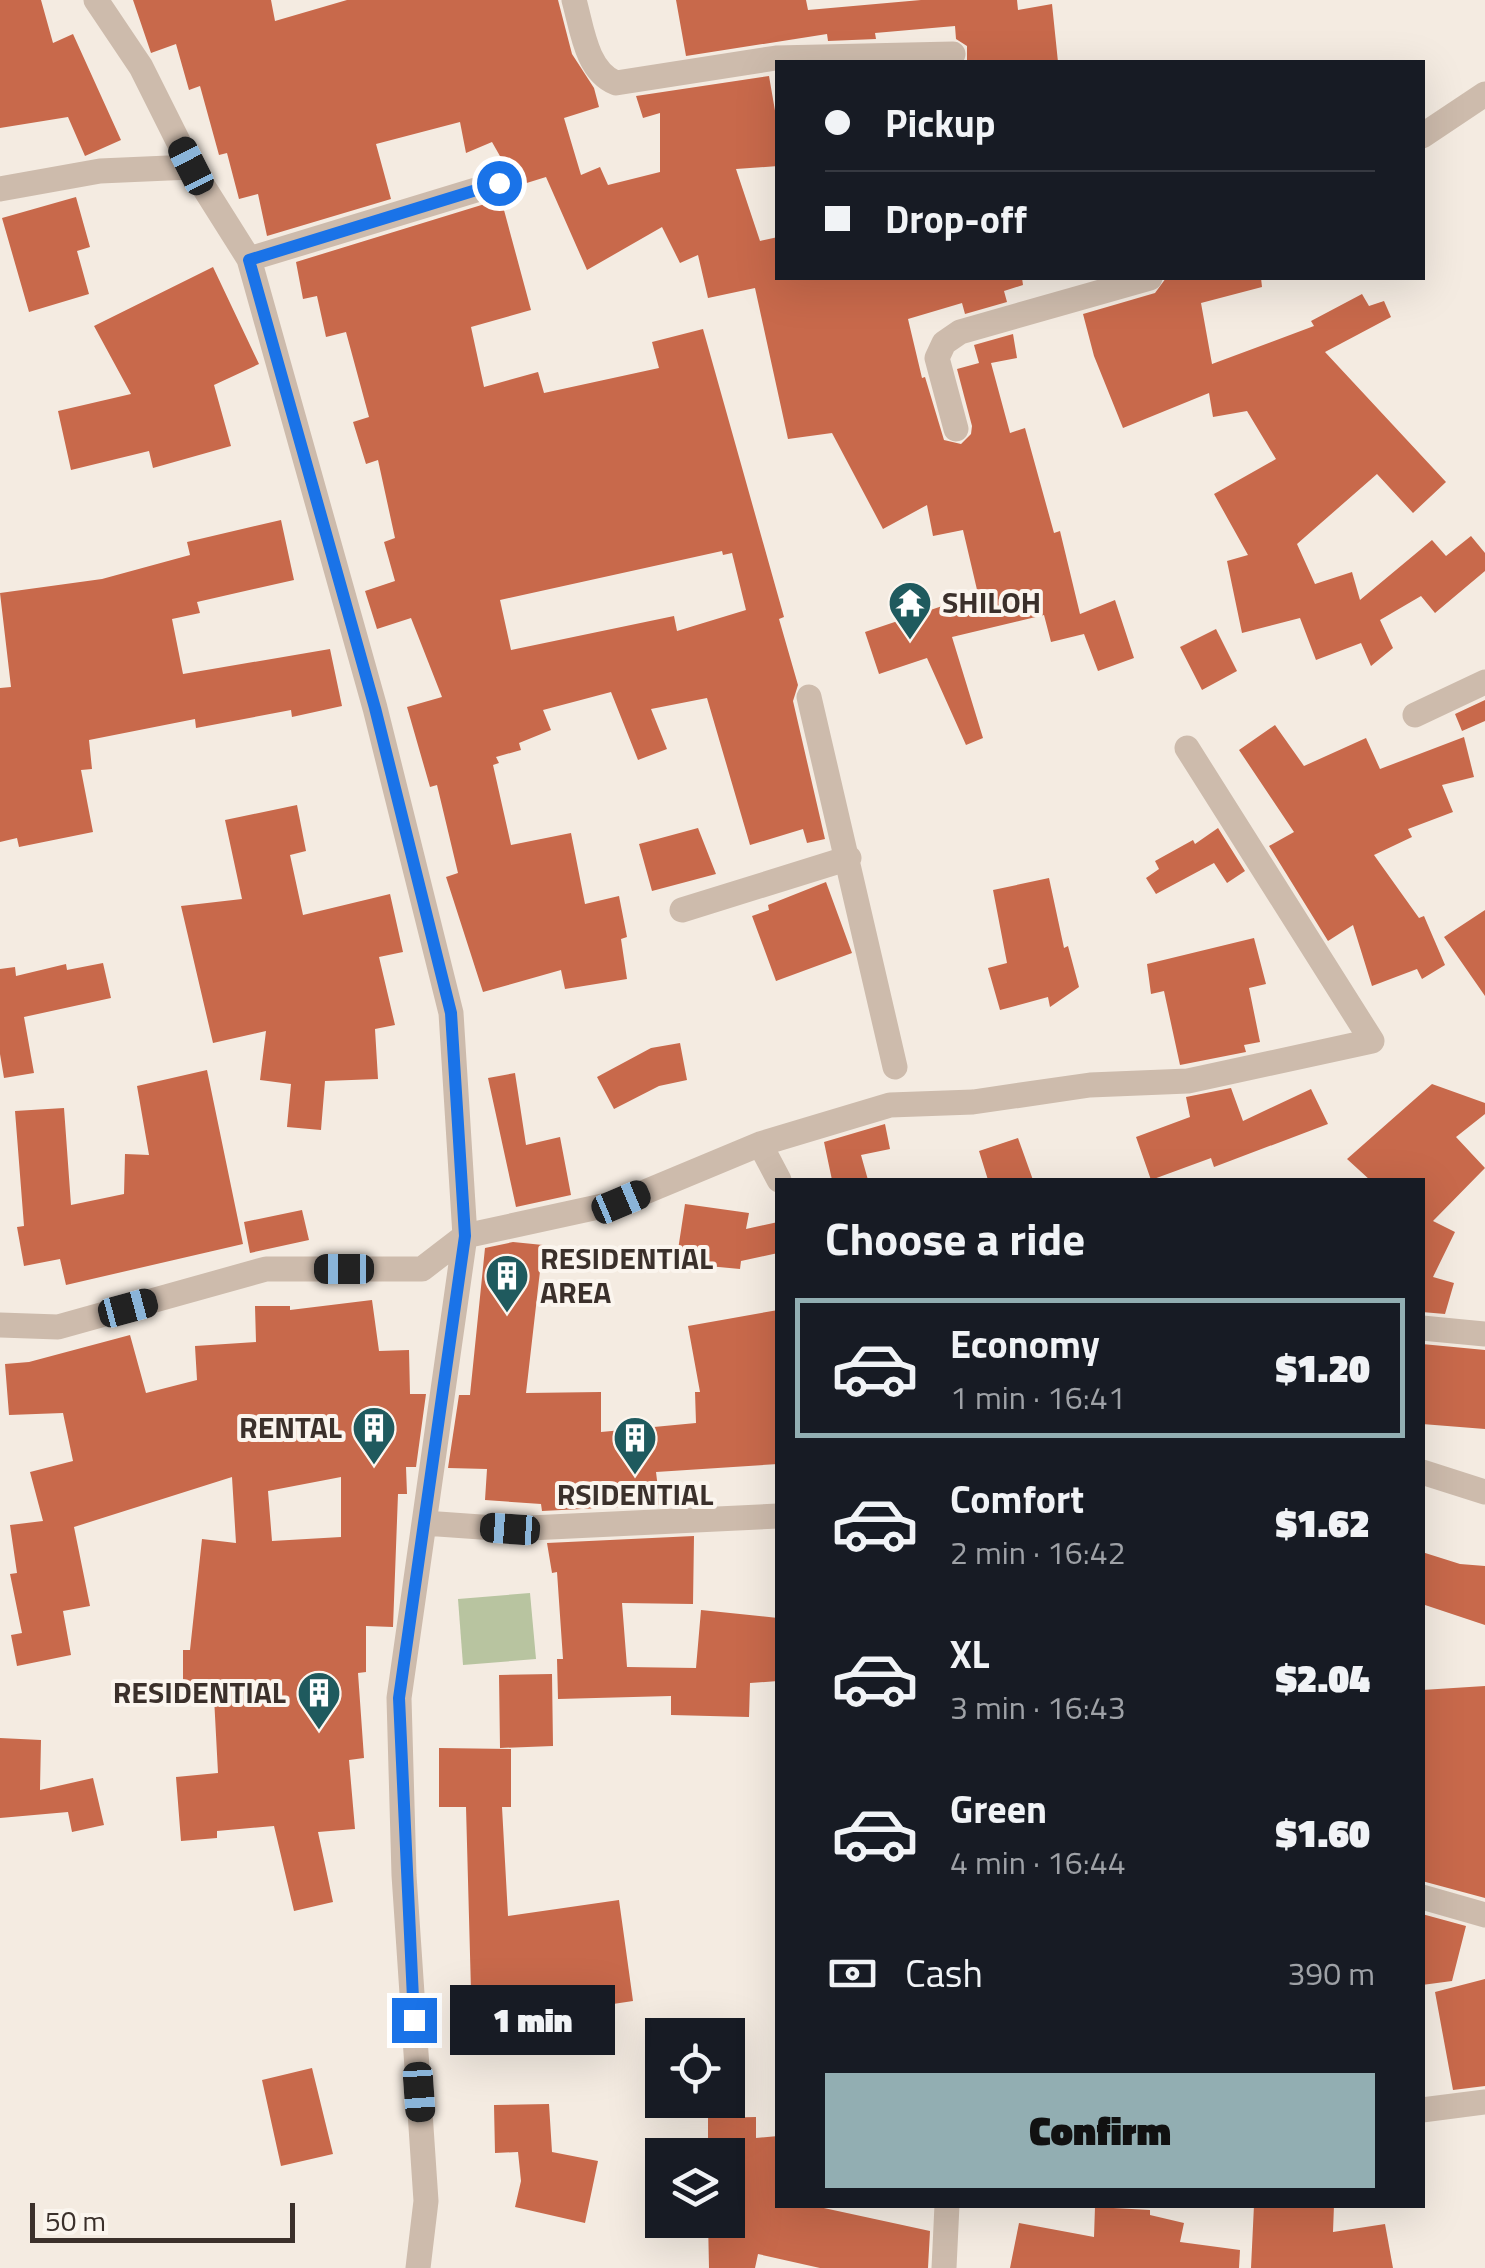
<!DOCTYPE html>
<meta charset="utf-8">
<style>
:root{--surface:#171b24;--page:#242831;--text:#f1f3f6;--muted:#9ea1a6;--line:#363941;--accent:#92aeb2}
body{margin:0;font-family:"Titillium Web",sans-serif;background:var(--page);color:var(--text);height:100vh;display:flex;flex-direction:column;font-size:38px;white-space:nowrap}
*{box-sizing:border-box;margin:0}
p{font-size:32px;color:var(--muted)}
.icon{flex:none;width:55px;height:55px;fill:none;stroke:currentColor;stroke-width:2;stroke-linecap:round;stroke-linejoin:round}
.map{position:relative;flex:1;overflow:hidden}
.details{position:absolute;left:775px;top:1178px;width:650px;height:1030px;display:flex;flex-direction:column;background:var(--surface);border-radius:0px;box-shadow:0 10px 40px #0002}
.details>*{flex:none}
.hud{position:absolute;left:775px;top:60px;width:650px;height:220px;border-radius:0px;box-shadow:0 10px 40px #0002;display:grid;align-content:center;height:220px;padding:0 50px;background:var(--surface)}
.buttons{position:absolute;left:645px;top:2018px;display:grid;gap:20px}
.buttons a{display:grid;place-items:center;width:100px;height:100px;border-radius:0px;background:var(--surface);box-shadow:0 10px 40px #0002;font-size:50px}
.scale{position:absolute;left:30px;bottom:25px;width:265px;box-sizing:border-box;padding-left:10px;border:5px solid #3b302b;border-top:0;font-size:28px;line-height:35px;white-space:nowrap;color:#3b302b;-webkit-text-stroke:8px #fbf5ee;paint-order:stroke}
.end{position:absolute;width:45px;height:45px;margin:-22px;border:12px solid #1a73e8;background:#fff;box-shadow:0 0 0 5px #fff}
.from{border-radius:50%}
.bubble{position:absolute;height:70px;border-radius:0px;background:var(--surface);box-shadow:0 10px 40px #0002;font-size:32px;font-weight:800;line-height:70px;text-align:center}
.car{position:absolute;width:30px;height:60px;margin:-30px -15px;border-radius:12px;box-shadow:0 0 8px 2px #0007;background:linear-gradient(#222 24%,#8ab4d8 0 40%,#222 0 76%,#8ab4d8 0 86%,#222 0)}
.hud b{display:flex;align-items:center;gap:35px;height:95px;font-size:38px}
.hud b+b{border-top:2px solid var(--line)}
.hud i{width:25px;height:25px;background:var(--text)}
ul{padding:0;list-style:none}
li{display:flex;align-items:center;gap:30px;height:140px;margin:0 20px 15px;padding:0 30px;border:5px solid transparent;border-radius:0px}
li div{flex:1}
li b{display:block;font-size:38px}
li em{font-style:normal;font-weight:800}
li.current{border-color:var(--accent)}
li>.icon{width:90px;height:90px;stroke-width:1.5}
h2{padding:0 50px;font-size:45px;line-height:120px}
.pay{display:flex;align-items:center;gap:25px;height:110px;padding:0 50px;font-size:38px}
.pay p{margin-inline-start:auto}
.cta{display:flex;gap:20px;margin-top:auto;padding:20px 50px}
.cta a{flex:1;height:115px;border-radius:0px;background:var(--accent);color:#111;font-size:40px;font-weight:800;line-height:115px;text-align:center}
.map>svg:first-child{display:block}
</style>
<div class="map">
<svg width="1485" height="2268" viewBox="0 0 1485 2268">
<rect width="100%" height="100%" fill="#f4ebe1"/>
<path fill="#b8c4a0" d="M530,1593L536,1659L463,1665L458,1599Z"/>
<path fill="#c8694b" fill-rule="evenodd" d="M0,0H41L53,43L73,34L121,140L85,156L68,117L0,128Z
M133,0H271L275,21L347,0H558L572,54L594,88L599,107L564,118L581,175L600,167L608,185L660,172V113L643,118L636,96L769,76L778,128V166L736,169L760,241L778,237V278H1022L1023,285L1004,291L1007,302L965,314L962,303L908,319L922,378L925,377L944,440L961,444L971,434L972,426L957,369L979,363L974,345L1013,334L1017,358L991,363L1010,433L1025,428L1054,533L1060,531L1080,614L1115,600L1134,658L1098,671L1084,634L1051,642L1044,615L952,637L983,738L966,745L927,658L879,674L865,632L978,594L963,530L933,536L927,505L883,529L832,433L788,439L755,288L708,298L698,255L680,263L662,227L587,270L546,177L517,186L492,142L466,153L460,122L376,144L391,199L267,236L258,194L239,199L227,153L219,155L200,86L189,90L176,44L151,53Z
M676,0H806L808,10L921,0H1017L1018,10L1052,4L1058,62H967V46L956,39L955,26L875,33L876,39L828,41L827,34L686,56Z
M76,197L90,247L77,251L89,294L29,312L2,218Z
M501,199L531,310L471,327L484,387L538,372L544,393L659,368L652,342L703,329L784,617L779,619L798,685L793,701L825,839L807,843L803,829L750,845L707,698L651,709L667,749L638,760L611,692L543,710L551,730L519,743L521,750L496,757L499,763L493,765L511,845L571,833L585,904L619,896L627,937L621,939L627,979L565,989L561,970L483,992L446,877L458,873L437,785L430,787L407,707L442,697L411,618L377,629L365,591L395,581L384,542L395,538L378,460L366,464L353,422L369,417L346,332L326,337L317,296L303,299L296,262ZM722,551L723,555L732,553L746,610L677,631L674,616L511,650L500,600Z
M213,267L259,364L214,385L231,446L153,468L149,451L71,470L58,411L131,394L94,326Z
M1166,278H1261L1262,287L1201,303L1212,364L1314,326L1311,321L1362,294L1369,306L1384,301L1391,317L1325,352L1446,482L1413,513L1377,474L1297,544L1315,584L1352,572L1360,600L1432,540L1446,556L1471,536L1485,553V571L1435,613L1421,596L1380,620L1393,648L1371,666L1361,643L1316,660L1300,618L1242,633L1227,561L1248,555L1214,494L1276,459L1247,411L1213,417L1209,393L1123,428L1094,356L1083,314L1155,293Z
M281,520L294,580L197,602L200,613L172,619L183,674L330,649L342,706L292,717L291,710L196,728L195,719L89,740L92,769L81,770L93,832L19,847L17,838L0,842V688L11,687L0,593L102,579L190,555L187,542Z
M1216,629L1237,671L1202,690L1180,647Z
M1485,700V721L1462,731L1455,714Z
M1275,725L1304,766L1366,738L1380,769L1464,737L1474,777L1442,785L1453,812L1408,829L1412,837L1374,855L1419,918L1424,916L1445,965L1422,979L1417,969L1372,986L1353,925L1328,941L1269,846L1294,832L1239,750Z
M297,805L306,851L290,855L303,915L390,894L403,952L379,957L395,1025L375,1029L378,1079L325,1081L321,1130L287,1127L291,1084L260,1080L266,1031L213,1043L181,906L242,899L225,820Z
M698,828L716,874L652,891L639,844Z
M1218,828L1245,871L1227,883L1214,863L1156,894L1146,878L1159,869L1155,861L1193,840L1195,844Z
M1049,878L1064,948L1068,946L1079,987L1050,1007L1048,997L1000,1010L988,968L1007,963L993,890Z
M826,882L852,953L776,981L752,916L769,910L768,905Z
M1485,910V996L1444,937Z
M1254,938L1266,984L1249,988L1260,1042L1244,1045L1246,1052L1180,1065L1164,991L1151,994L1147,964Z
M103,963L111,998L24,1017L34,1073L4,1078L0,1054V969L15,967L16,976L66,964L67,970Z
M680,1043L687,1080L659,1086L614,1109L597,1077L651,1048Z
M207,1070L243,1244L66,1285L60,1259L24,1266L17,1227L24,1226L15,1111L64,1108L71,1205L124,1194L125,1154L149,1155L137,1086Z
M515,1073L526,1145L560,1137L571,1195L516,1207L488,1078Z
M1432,1084L1485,1103V1114L1456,1137L1485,1168L1433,1221L1455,1232L1433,1277L1454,1283L1445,1314L1422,1312V1180H1370L1347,1159Z
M1231,1088L1243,1121L1311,1089L1328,1124L1214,1167L1211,1158L1151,1180L1136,1137L1190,1117L1186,1097Z
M885,1124L890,1149L861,1155L868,1180H832L824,1142Z
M1018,1138L1033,1180H988L979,1151Z
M685,1204L749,1213L746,1229L778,1222V1253L741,1261L740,1269L676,1263Z
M302,1210L309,1240L250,1253L244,1222Z
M513,1242L543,1245L526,1393L601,1392V1432L696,1423L695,1392H700L688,1326L778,1310V1464L656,1472L660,1505L542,1511L541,1504L485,1500L487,1469L448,1468L459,1395H470L485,1248Z
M372,1300L379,1351L409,1350L410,1394H426L416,1467H406L407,1494H398L393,1627L366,1626V1672L358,1673L364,1758L349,1760L355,1829L318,1832L333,1902L294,1911L274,1826L217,1831V1838L181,1841L176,1777L218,1773L214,1697L183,1696V1650H190L202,1539L236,1543L232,1477L74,1527L90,1606L63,1611L71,1655L17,1666L11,1635L22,1633L10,1574L17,1573L10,1525L43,1521L30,1472L73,1461L63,1413L9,1415L5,1364L29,1362L130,1335L146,1393L197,1380L195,1346L256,1342L255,1306H290V1310ZM341,1477V1537L272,1541L268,1491Z
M1422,1344L1485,1350V1429L1422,1424Z
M694,1536L693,1604L622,1603L627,1667L696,1668L701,1610L778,1618V1681L750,1683L749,1717L671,1715V1696L558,1699L557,1659H563L557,1572L552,1573L547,1543Z
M1422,1552L1460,1564L1485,1566V1625L1422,1604Z
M552,1674L553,1746L500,1748L499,1675Z
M1485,1686V1898L1422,1881V1690Z
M0,1738L41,1740L40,1790L93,1778L104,1825L72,1832L68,1812L0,1818Z
M439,1748L511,1749V1807H502L508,1916L619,1900L633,2001L560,2012L557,1992L471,1991L466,1807H439Z
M1422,1914L1466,1926L1452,1981L1422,1985Z
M1485,1979V2086L1453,2090L1435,1992Z
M312,2068L333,2154L281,2166L262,2080Z
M549,2104L552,2152L598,2161L585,2223L515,2207L521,2181L518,2152L495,2153L494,2105Z
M756,2117V2138L778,2136V2205H810L930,2231L928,2268H820L758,2254L755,2268H709L708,2220H728V2155H708V2118Z
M1254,2205H1334L1333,2232L1385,2224L1393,2268H1251Z
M1095,2207L1150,2210V2215L1184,2223L1180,2242L1240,2250L1239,2268H1010L1019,2223L1094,2237Z"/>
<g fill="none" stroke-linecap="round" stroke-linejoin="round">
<path stroke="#cdbbac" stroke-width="25" d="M96,0L141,67L191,167L249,259L375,708L451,1013L465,1236L399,1698L404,1875L426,2201L418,2268
M574,0C582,28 586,71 616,83L776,58L953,54
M1422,136L1485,94
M0,189L100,171L191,167
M249,259L499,183
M956,429L937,358L944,343L960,332L1150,278
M809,697L895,1067
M1415,715L1485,682
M682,910L849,858
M760,1144L779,1180
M0,1325L58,1327L266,1269H422L465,1236L621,1202L760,1144L890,1105L973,1102L1090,1085L1188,1081L1372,1041L1187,748
M1422,1328L1485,1334
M1422,1472L1485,1492
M424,1523L509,1529L778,1516
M1422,1897L1485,1915
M1422,2110L1485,2102
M944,2268L947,2205"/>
</g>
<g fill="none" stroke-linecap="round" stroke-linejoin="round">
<path stroke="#1a73e8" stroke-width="12" d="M414,2020L399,1698L465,1236L451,1013L375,708L249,260L499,183"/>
</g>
<defs>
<symbol id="temple-pin" viewBox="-11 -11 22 30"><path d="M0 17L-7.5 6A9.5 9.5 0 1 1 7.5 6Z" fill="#1f5a5e" stroke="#fbf5ee"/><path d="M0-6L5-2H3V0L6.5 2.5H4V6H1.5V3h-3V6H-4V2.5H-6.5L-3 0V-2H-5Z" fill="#fff"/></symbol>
<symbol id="building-pin" viewBox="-11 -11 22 30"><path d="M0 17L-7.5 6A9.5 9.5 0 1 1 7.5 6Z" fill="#1f5a5e" stroke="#fbf5ee"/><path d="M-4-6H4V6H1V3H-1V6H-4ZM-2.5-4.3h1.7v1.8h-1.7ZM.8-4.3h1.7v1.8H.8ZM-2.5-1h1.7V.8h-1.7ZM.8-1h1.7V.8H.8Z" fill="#fff"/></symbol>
</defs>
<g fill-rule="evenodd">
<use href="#temple-pin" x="885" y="578" width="50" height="68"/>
<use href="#building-pin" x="482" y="1251" width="50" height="68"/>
<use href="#building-pin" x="349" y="1403" width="50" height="68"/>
<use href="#building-pin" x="610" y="1413" width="50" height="68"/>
<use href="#building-pin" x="294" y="1668" width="50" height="68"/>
</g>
<g text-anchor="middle" stroke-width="8" stroke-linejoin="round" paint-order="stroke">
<g font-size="30" font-weight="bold" fill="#3b302b" stroke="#fbf5ee" text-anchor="start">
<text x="942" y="613">SHILOH</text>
<text x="540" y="1269">RESIDENTIAL<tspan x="540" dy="34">AREA</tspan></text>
<text x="342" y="1438" text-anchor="end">RENTAL</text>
<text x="635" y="1505" text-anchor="middle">RSIDENTIAL</text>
<text x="286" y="1703" text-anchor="end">RESIDENTIAL</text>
</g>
</g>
</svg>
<div class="buttons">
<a><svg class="icon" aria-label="locate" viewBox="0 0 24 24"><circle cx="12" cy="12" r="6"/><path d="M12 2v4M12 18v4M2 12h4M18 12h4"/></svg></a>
<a><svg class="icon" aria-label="layers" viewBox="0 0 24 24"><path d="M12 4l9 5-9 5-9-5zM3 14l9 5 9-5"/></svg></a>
</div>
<div class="scale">50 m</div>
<i class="end from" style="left:499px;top:183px"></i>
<i class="end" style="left:414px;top:2020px"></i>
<div class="bubble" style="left:450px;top:1985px;width:165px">1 min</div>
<i class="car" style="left:191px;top:166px;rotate:333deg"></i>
<i class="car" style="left:621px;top:1202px;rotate:67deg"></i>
<i class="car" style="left:344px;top:1269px;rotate:270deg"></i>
<i class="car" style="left:128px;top:1308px;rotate:75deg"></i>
<i class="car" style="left:510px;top:1529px;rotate:274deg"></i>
<i class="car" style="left:419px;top:2092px;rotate:176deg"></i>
<div class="hud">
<b><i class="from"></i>Pickup</b>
<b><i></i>Drop-off</b>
</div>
<section class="details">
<h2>Choose a ride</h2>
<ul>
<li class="current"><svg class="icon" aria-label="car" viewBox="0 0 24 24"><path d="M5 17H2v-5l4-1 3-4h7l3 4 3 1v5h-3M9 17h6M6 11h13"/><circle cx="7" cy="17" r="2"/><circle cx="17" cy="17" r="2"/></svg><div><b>Economy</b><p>1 min · 16:41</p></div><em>$1.20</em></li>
<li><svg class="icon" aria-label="car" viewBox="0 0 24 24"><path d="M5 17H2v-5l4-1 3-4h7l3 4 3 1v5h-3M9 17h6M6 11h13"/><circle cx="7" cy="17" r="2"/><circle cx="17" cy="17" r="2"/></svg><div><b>Comfort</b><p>2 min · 16:42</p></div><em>$1.62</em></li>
<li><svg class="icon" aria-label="car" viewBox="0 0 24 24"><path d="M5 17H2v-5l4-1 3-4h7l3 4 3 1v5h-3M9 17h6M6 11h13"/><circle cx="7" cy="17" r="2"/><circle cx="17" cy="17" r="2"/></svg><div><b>XL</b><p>3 min · 16:43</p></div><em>$2.04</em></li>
<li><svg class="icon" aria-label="car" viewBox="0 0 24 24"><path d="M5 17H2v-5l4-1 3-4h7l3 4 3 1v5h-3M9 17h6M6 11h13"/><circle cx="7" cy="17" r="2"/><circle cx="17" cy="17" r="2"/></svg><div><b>Green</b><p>4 min · 16:44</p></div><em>$1.60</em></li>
</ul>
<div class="pay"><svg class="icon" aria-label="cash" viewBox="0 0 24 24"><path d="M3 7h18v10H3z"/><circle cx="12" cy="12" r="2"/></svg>Cash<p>390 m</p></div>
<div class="cta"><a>Confirm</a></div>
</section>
</div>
